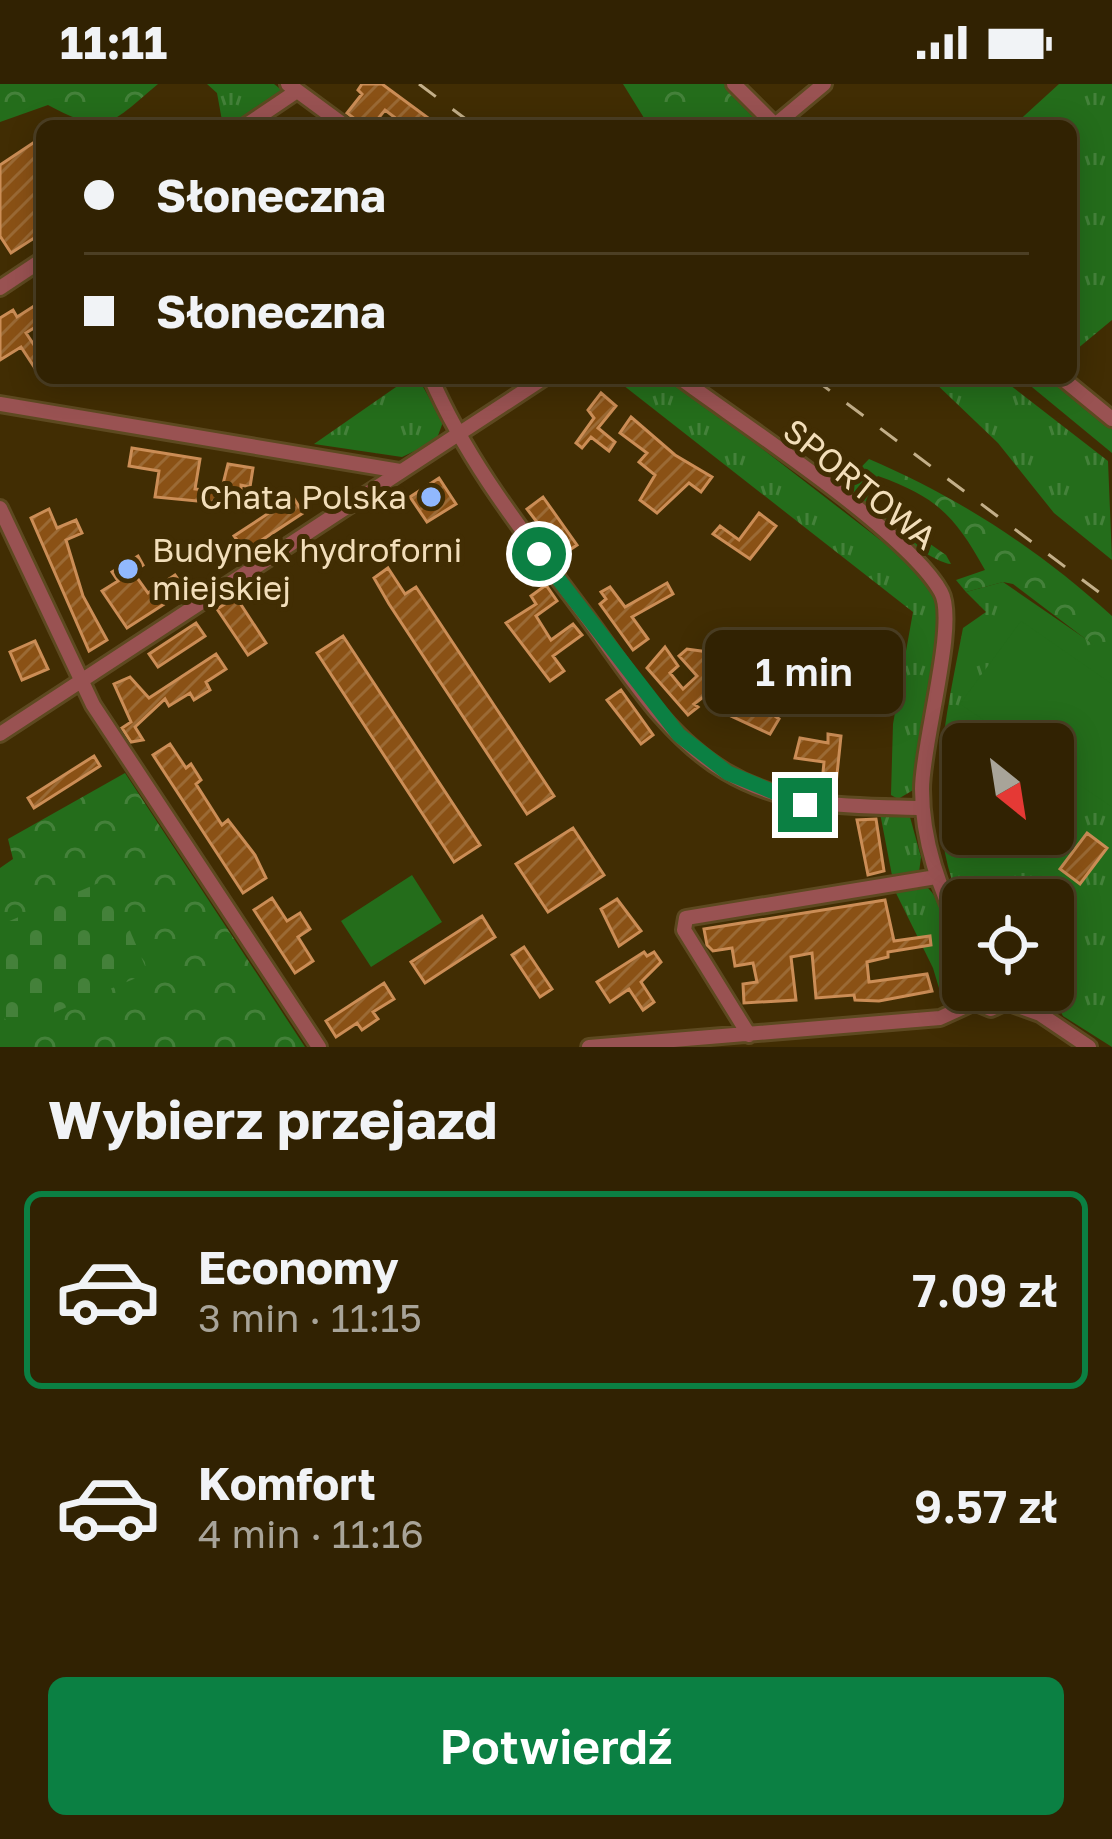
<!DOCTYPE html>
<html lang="pl">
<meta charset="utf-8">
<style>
:root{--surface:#312202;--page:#3d2f11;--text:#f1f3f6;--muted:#a8a499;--line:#4c3f24;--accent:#0b8043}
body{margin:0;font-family:"Golos Text",sans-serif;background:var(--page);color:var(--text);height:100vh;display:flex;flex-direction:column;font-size:45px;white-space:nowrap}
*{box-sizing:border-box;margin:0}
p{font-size:39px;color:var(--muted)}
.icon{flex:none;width:66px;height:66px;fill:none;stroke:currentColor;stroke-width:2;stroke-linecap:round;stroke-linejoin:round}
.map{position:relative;height:963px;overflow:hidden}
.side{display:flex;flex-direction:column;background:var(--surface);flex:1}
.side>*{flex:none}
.hud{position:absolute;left:36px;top:36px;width:1041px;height:264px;border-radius:18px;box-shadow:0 6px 30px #0003,0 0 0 3px var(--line);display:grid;align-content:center;height:264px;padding:0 48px;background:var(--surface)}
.needle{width:78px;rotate:150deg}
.controls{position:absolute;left:942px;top:639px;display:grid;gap:24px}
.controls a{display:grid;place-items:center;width:132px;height:132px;border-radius:18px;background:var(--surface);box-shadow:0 6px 30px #0003,0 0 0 3px var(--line);font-size:60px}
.end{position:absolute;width:54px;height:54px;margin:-27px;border:15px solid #0b8043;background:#fff;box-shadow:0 0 0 6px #fff}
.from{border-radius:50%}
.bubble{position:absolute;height:84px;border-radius:18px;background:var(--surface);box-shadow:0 6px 30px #0003,0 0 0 3px var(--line);font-size:39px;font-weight:600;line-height:84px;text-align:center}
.hud b{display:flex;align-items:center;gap:42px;height:114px;font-size:45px}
.hud b+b{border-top:3px solid var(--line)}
.hud i{width:30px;height:30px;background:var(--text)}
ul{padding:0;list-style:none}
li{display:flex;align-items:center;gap:36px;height:198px;margin:0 24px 18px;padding:0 24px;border:6px solid transparent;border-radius:18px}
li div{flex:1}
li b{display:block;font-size:45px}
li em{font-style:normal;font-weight:600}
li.active{border-color:var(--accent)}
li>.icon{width:108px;height:108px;stroke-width:1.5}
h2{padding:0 48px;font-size:54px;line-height:144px}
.action{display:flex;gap:24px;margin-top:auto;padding:24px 48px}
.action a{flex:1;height:138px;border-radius:18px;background:var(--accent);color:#fff;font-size:48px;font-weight:600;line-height:138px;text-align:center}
.status{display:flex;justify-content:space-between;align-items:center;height:84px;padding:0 60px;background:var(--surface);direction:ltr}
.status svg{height:33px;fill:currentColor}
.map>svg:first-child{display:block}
</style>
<div class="status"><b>11:11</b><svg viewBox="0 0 49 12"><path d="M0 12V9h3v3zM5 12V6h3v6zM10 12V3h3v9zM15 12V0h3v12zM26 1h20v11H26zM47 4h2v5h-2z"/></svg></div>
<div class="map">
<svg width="1112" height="963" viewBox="0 0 1112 963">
<defs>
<pattern id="grass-tufts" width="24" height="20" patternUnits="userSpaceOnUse" patternTransform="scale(3)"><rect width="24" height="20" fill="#246d1b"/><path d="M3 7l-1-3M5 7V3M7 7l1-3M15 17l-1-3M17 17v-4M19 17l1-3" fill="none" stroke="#44813a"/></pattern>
<pattern id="forest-crowns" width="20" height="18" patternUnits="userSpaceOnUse" patternTransform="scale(3)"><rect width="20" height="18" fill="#246d1b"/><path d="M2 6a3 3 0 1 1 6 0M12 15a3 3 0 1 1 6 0" fill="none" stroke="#44813a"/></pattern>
<pattern id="cemetery-stones" width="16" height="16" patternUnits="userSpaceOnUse" patternTransform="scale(3)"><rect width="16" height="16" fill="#246d1b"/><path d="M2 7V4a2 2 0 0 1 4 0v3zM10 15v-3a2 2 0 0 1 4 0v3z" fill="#44813a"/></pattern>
<pattern id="building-hatch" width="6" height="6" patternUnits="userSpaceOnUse" patternTransform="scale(3)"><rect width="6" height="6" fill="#8a5115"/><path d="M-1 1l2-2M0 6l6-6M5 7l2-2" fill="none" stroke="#9b6a35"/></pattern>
</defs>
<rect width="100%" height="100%" fill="#412d03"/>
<path fill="url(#grass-tufts)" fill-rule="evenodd" d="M207,0H274L283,7L281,17L245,42H223L217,9Z
M1059,0H1112V236L1071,270V42H1013Z
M409,294H418L443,338L436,357L402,373L314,360Z
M614,294H671L914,482L934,506L941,549L915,705L898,715L891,711L893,640L913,528Z
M930,294H1001L1108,377L1112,476L1054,429L998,359Z
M1021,294H1061L1112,335V369Z
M1003,498L1112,573V963L1063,932L1049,906L1053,816H963V825C921,733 945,638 963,544L986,528L966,508ZM963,660H1053V750H963Z
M880,729L910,733L921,773L918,796C944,810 963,871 963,900L942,914L933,884L895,807Z"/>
<path fill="url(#forest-crowns)" d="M0,0H158C110,40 107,53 48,21L0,38Z
M623,0H734L776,42H649Z
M869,375C960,414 1038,465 1112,532V575L1013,500L1003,498L966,508L956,496L985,486C955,432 937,413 878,392L864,403L874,421L946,471L951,480C933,480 852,420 843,402Z
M125,689L305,963H0V784L13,775L8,755Z"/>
<path fill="url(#cemetery-stones)" d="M108,795L148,889L10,947L0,922V841Z"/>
<path fill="#246d1b" d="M1021,537L1112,600V723L1053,683V660H1019L960,620Z
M412,791L442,838L371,883L341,837Z"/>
<path fill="url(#building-hatch)" stroke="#cb8d56" stroke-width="3" d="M362,0H382L439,42H406L385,26L372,42H364L347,29L362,10L358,6Z
M42,53V149L11,169L0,152V81Z
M42,217V239L26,249L42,273V295L21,263L0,276V234L13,226L17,233Z
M601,309L616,322L598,344L615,358L609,367L591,353L582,364L576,359L594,334L588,326Z
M631,333L675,371L712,393L701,408L689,399L657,429L640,416L655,391L639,378L647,369L620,349Z
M132,364L200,375L195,405L221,408L228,380L253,384L250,403L241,401V411L248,414L218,419L155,413L159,387L129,382Z
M439,394L456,420L427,438L410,413Z
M293,413L303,429L245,467L234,452Z
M543,413L577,461L562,471L527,425Z
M49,425L57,444L76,436L82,449L66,456L83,512L107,556L89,567L31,434Z
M759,429L776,442L750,475L713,450L720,442L739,456Z
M138,472L143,481L133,488L148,509L175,491L186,506L127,544L102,507L118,497L112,488Z
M388,484L405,510L416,503L554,712L527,730L389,520L374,494Z
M667,499L673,510L632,533L648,555L633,566L600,520L606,515L601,508L610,503L625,523Z
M546,501L557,517L536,532L551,556L573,540L582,551L553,572L564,587L550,597L506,539L536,520L531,512Z
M236,513L266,559L248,571L217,525Z
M196,539L205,552L158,583L149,570Z
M343,552L480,761L454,778L317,569Z
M35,557L48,585L22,596L10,568Z
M665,563L678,582L670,589L683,605L697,592L679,572L687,565L708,568L715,576L711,579L727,595L694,620L698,623L688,631L647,584Z
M872,568L889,572L877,626L859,622Z
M216,570L226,585L206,598L210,606L194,616L190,609L169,622L165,615L135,643L143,656L131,658L122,644L131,638L114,600L130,593L149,614Z
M738,605L779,635L770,650L718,626Z
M621,606L653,651L641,660L607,616Z
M828,650L841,652L836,700L822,699L824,678L795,674L800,654L828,659Z
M170,660L186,684L191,680L201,696L196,700L222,741L228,736L255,771L266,794L243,809L153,671Z
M94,672L100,682L34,724L28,714Z
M876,735L884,787L868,791L857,736Z
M573,744L604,791L548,828L516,780Z
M1087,749L1107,764L1080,800L1060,785Z
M272,814L287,837L300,829L310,845L298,853L313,877L295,889L254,826Z
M617,815L641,847L619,862L601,825Z
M885,816L894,857L930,852L931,861L888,868V873L867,878L869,898L927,890L932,907L879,917L855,916L854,911L816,914L812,869L791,873L796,916L744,919L743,900L757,898L753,879L735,882L732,864L713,867L707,861L704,845Z
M482,832L495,853L425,899L411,878Z
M524,863L552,905L540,913L512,871Z
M644,868L647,872L654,868L661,878L641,898L654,918L643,926L629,905L610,918L597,898Z
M384,899L394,915L373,928L378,935L362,946L357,939L336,953L326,937Z"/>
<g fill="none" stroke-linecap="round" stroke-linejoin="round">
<defs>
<path id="minor" d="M288,0L345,42
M734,0L776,42
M775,41L824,0
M245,42L297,7
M0,204L42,176
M431,294C469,382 529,455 586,532C627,587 665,652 726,688C789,725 853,722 922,724
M680,294C742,340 908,448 941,508C958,538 922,659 922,705C922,758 940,806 963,853
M1062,294L1112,335
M0,320L400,387
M0,424L93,621L319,963
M0,650L544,294
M975,906L979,920L991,925L1002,920L1006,906
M1004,917L1040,930L1089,963
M749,951L684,846L686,834L936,793
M589,963L940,934L977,917"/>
</defs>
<use href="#minor" stroke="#5d4920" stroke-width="20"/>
<use href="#minor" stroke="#995252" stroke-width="14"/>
<path stroke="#c3af89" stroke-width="3" stroke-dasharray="21 21" stroke-linecap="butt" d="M419,0L475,42
M813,294L1112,518"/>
</g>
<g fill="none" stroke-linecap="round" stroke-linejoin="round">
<path stroke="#0b8043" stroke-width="15" d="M539,470L679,651L728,689L805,721"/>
</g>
<g fill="#91b8fd" stroke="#412d03" stroke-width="4.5">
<circle cx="431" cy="413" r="12"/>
<circle cx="128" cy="485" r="12"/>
</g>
<g text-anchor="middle" stroke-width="10" stroke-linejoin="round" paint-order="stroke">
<g font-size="33" fill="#f2deba" stroke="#412d03">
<text transform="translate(860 400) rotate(39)" y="12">SPORTOWA</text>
</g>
<g font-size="33" fill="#f2deba" stroke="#412d03" text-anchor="end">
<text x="407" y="425">Chata Polska</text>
<text x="152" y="478" text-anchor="start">Budynek hydroforni<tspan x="152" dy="38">miejskiej</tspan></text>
</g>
</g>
</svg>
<div class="controls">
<a><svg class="needle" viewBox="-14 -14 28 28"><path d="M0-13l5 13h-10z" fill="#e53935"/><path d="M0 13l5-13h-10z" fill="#a8a499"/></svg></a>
<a><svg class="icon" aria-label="locate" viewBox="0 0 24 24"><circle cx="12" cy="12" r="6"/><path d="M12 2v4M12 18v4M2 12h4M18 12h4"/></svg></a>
</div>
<i class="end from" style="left:539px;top:470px"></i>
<i class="end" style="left:805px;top:721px"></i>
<div class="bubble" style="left:705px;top:546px;width:198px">1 min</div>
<div class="hud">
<b><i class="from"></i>Słoneczna</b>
<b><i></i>Słoneczna</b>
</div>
</div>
<section class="side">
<h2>Wybierz przejazd</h2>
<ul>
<li class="active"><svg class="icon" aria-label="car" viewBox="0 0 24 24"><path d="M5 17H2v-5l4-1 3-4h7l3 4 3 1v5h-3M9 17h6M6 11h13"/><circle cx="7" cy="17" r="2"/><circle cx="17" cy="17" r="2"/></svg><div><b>Economy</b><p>3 min · 11:15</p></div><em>7.09 zł</em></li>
<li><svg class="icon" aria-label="car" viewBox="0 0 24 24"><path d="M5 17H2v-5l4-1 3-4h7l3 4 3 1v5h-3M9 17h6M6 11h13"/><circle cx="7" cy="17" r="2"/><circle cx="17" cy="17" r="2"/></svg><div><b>Komfort</b><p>4 min · 11:16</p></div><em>9.57 zł</em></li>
</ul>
<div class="action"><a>Potwierdź</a></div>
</section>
